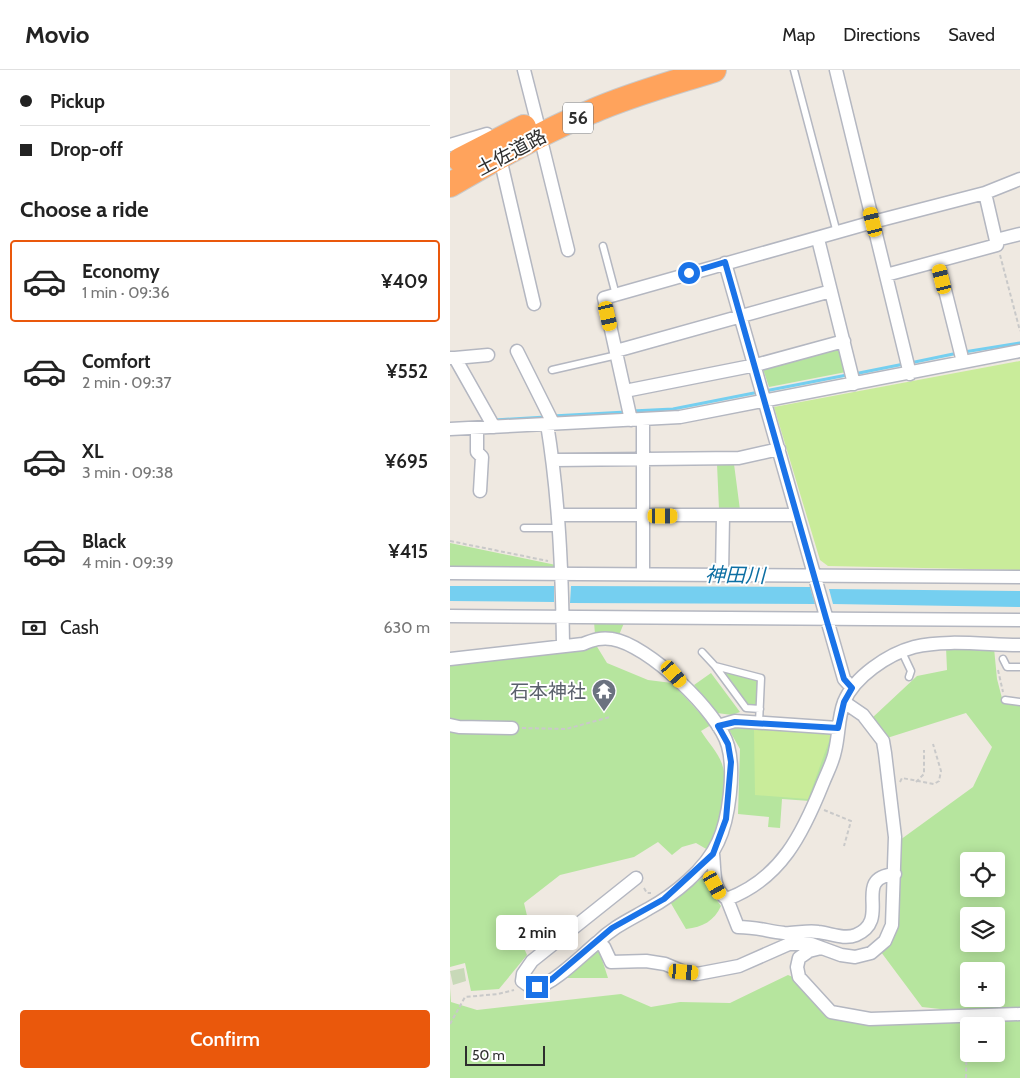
<!DOCTYPE html>
<meta charset="utf-8">
<style>
:root{--surface:#fff;--page:#f6f6f6;--text:#222;--muted:#767676;--line:#e0e0e0;--accent:#ea580c}
body{margin:0;font-family:Cabin,"Noto Sans JP",sans-serif;background:var(--page);color:var(--text);height:100vh;display:flex;flex-direction:column;font-size:19px;white-space:nowrap}
*{box-sizing:border-box;margin:0}
p{font-size:16px;color:var(--muted)}
.icon{flex:none;width:28px;height:28px;fill:none;stroke:currentColor;stroke-width:2;stroke-linecap:round;stroke-linejoin:round}
.map{position:relative;flex:1;overflow:hidden}
.sheet{display:flex;flex-direction:column;background:var(--surface);width:450px}
.sheet>*{flex:none}
.banner{display:grid;align-content:center;height:110px;padding:0 20px;background:var(--surface)}
.buttons{position:absolute;left:510px;top:782px;display:grid;gap:10px}
.buttons a{display:grid;place-items:center;width:45px;height:45px;border-radius:5px;background:var(--surface);box-shadow:0 2px 12px #0003;font-size:25px}
.scale{position:absolute;left:15px;bottom:12px;width:80px;box-sizing:border-box;padding-left:5px;border:2px solid #2e2e2e;border-top:0;font-size:14px;line-height:18px;white-space:nowrap;color:#2e2e2e;-webkit-text-stroke:4px #fff;paint-order:stroke}
.end{position:absolute;width:22px;height:22px;margin:-11px;border:6px solid #1a73e8;background:#fff;box-shadow:0 0 0 2px #fff}
.from{border-radius:50%}
.bubble{position:absolute;height:35px;border-radius:5px;background:var(--surface);box-shadow:0 2px 12px #0003;font-size:16px;font-weight:600;line-height:35px;text-align:center}
.car{position:absolute;width:15px;height:30px;margin:-15px -8px;border-radius:6px;box-shadow:0 0 4px 1px #0007;background:linear-gradient(#f5c518 24%,#345 0 40%,#f5c518 0 76%,#345 0 86%,#f5c518 0)}
.banner b{display:flex;align-items:center;gap:18px;height:48px;font-size:19px}
.banner b+b{border-top:1px solid var(--line)}
.banner i{width:12px;height:12px;background:var(--text)}
ul{padding:0;list-style:none}
li{display:flex;align-items:center;gap:15px;height:82px;margin:0 10px 8px;padding:0 10px;border:2px solid transparent;border-radius:5px}
li div{flex:1}
li b{display:block;font-size:19px}
li em{font-style:normal;font-weight:600}
li.current{border-color:var(--accent)}
li>.icon{width:45px;height:45px;stroke-width:1.5}
h2{padding:0 20px;font-size:22px;line-height:60px}
.pay{display:flex;align-items:center;gap:12px;height:55px;padding:0 20px;font-size:19px}
.pay p{margin-inline-start:auto}
.primary-button{display:flex;gap:10px;margin-top:auto;padding:10px 20px}
.primary-button a{flex:1;height:58px;border-radius:5px;background:var(--accent);color:#fff;font-size:20px;font-weight:600;line-height:58px;text-align:center}
header{display:flex;align-items:center;gap:30px;box-sizing:border-box;height:70px;padding:0 25px;background:var(--surface);border-bottom:1px solid var(--line)}
header strong{font-size:24px}
nav{display:flex;gap:28px;margin-inline-start:auto;font-size:18px}
main{display:flex;flex:1;min-height:0}
.map>svg:first-child{display:block}
</style>
<header>
<strong>Movio</strong>
<nav><a>Map</a><a>Directions</a><a>Saved</a></nav>
</header>
<main>
<section class="sheet">
<div class="banner">
<b><i class="from"></i>Pickup</b>
<b><i></i>Drop-off</b>
</div>
<h2>Choose a ride</h2>
<ul>
<li class="current"><svg class="icon" aria-label="car" viewBox="0 0 24 24"><path d="M5 17H2v-5l4-1 3-4h7l3 4 3 1v5h-3M9 17h6M6 11h13"/><circle cx="7" cy="17" r="2"/><circle cx="17" cy="17" r="2"/></svg><div><b>Economy</b><p>1 min · 09:36</p></div><em>¥409</em></li>
<li><svg class="icon" aria-label="car" viewBox="0 0 24 24"><path d="M5 17H2v-5l4-1 3-4h7l3 4 3 1v5h-3M9 17h6M6 11h13"/><circle cx="7" cy="17" r="2"/><circle cx="17" cy="17" r="2"/></svg><div><b>Comfort</b><p>2 min · 09:37</p></div><em>¥552</em></li>
<li><svg class="icon" aria-label="car" viewBox="0 0 24 24"><path d="M5 17H2v-5l4-1 3-4h7l3 4 3 1v5h-3M9 17h6M6 11h13"/><circle cx="7" cy="17" r="2"/><circle cx="17" cy="17" r="2"/></svg><div><b>XL</b><p>3 min · 09:38</p></div><em>¥695</em></li>
<li><svg class="icon" aria-label="car" viewBox="0 0 24 24"><path d="M5 17H2v-5l4-1 3-4h7l3 4 3 1v5h-3M9 17h6M6 11h13"/><circle cx="7" cy="17" r="2"/><circle cx="17" cy="17" r="2"/></svg><div><b>Black</b><p>4 min · 09:39</p></div><em>¥415</em></li>
</ul>
<div class="pay"><svg class="icon" aria-label="cash" viewBox="0 0 24 24"><path d="M3 7h18v10H3z"/><circle cx="12" cy="12" r="2"/></svg>Cash<p>630 m</p></div>
<div class="primary-button"><a>Confirm</a></div>
</section>
<div class="map">
<svg width="570" height="1008" viewBox="0 0 570 1008">
<rect width="100%" height="100%" fill="#efe9e1"/>
<path fill="#b6e59e" fill-rule="evenodd" d="M390,275L396,302L319,317L312,296Z
M267,394H284L290,440L269,439Z
M0,473L106,495L105,500H0Z
M144,552L174,553L169,565L145,564Z
M146,575L157,593L198,610L222,613L261,655L251,661C257,671 268,682 272,694C282,723 269,753 258,780L246,773L232,777L222,785L208,772L184,787L110,805L74,833L79,854L70,869L77,885L49,919L21,921L15,893L0,897V592Z
M496,577L544,578L547,609L553,632L570,635V937L499,940L472,937L431,882L450,770L523,717L542,677L516,643L437,668L422,648L467,606L497,600ZM519,791H546V819H519ZM519,846H546V874H519ZM519,901H546V929H519Z
M275,602L309,611L308,636L297,635Z
M261,603L290,642L282,645L267,643L244,615Z
M285,655L385,662L380,689L360,731L332,729L330,758L318,757L319,747L288,744L290,679L278,658Z
M257,805L262,823L271,836C264,851 253,857 236,859L219,830Z
M148,877L158,908H113Z
M338,905L345,908L375,945L412,953L570,951V1008H0V918L1,932L27,940L171,924L201,937L230,932L280,933ZM519,956H546V984H519Z"/>
<path fill="#c8d9b8" d="M14,898L16,911L3,915L0,901Z"/>
<path fill="#c9ec9a" d="M570,291V500L378,496L370,490L324,337Z
M304,660L382,663L358,729L305,725Z"/>
<path fill="#75cff0" d="M0,516H104V532L0,531Z
M121,516L360,517L365,534L120,533Z
M379,519L570,521V537L383,534Z"/>
<g fill="none" stroke-linecap="round" stroke-linejoin="round">
<path stroke="#75cff0" stroke-width="3" d="M514,282L570,273
M460,293L508,283
M404,304L454,294
M315,321L397,305
M182,341L223,339L309,322
M102,346L176,342
M45,350L96,347"/>
<defs>
<path id="lane" d="M344,0L387,163
M153,176L166,225
M102,300L167,285
M74,458H109
M252,582L265,596L311,608L309,653
M452,582L461,601L459,607
M553,589L557,597H570
M265,596L296,638L310,639
M555,630L570,632"/>
<path id="street" d="M74,0L87,51
M386,0L460,304
M90,66L118,180
M0,75L37,64L40,75L50,88L84,234
M368,169L404,314
M546,170L570,164
M488,192L513,292
M275,193L394,609L402,618
M436,205L547,175L535,123L570,109
M67,281L103,353
M166,281L381,221
M0,288H5L44,357
M5,288L38,285
M175,321L306,295L394,271
M181,350L154,228L423,152L535,123
M193,351V503
M97,354C109,427 112,501 113,575
M27,358V382L32,387L30,421
M0,359L230,347L570,281
M103,390L289,388L329,379
M108,445H346
M0,503L570,507
M272,504L273,446
M0,546L570,550
M0,589L133,574C143,570 151,567 162,569C197,574 269,642 278,676C285,701 279,749 268,772C256,799 224,825 198,839C179,850 163,857 148,872
M0,655L9,657L62,658
M268,656L285,651L388,658
M263,784C265,800 262,819 277,829C331,809 353,763 373,713C377,703 383,692 385,681C389,665 388,648 394,632C404,607 438,584 464,577C495,569 538,575 570,575
M186,808L82,891L73,904L72,911C77,915 81,918 87,917C104,914 134,883 148,872L154,877L161,892L196,891L215,894L234,902L247,904L289,896L339,874H361L391,885L405,887L421,883L435,871L442,855L445,767L435,683L433,671L413,645L394,632
M277,829L288,857C306,857 317,861 334,863C345,864 357,860 368,862C380,863 394,870 406,865C443,849 400,808 445,804
M371,878L359,881L349,888L347,897L349,907L381,942L420,949L570,944"/>
<path id="highway" d="M10,90L74,57
M0,115C46,88 94,61 143,41C182,24 223,13 264,0"/>
</defs>
<use href="#lane" stroke="#b4b7c1" stroke-width="9"/>
<use href="#street" stroke="#b4b7c1" stroke-width="15"/>
<use href="#highway" stroke="#c9c9c9" stroke-width="26"/>
<path stroke="#c9c9c9" stroke-width="2" stroke-dasharray="4 2.5" stroke-linecap="butt" d="M550,185L570,261
M0,471L98,491
M548,600L553,622
M72,658L116,659L160,647
M450,712L452,708L484,714L489,711L491,701L483,674
M466,712L474,704V680
M374,740L401,751L394,776
M194,818L197,823H201
M0,954L15,927L48,924L64,920
M516,1008L517,957"/>
<use href="#lane" stroke="#fff" stroke-width="6"/>
<use href="#street" stroke="#fff" stroke-width="12"/>
<use href="#highway" stroke="#ffa35c" stroke-width="24"/>
</g>
<g fill="none" stroke-linecap="round" stroke-linejoin="round">
<path stroke="#1a73e8" stroke-width="6" d="M87,917L102,909L162,858L214,829L263,784L276,749L281,692L278,674L268,656L285,652L388,658L394,632L402,618L394,609L376,548L275,192L239,203"/>
</g>
<defs>
<symbol id="temple-pin" viewBox="-11 -11 22 30"><path d="M0 17L-7.5 6A9.5 9.5 0 1 1 7.5 6Z" fill="#6b7280" stroke="#fff"/><path d="M0-6L5-2H3V0L6.5 2.5H4V6H1.5V3h-3V6H-4V2.5H-6.5L-3 0V-2H-5Z" fill="#fff"/></symbol>
</defs>
<g fill-rule="evenodd">
<use href="#temple-pin" x="140" y="607" width="28" height="38"/>
</g>
<g text-anchor="middle" stroke-width="4" stroke-linejoin="round" paint-order="stroke">
<rect fill="#fff" stroke="#6d6d6d" stroke-width="1" x="113" y="32.5" width="30" height="31" rx="4"/>
<g font-size="18" font-weight="bold" fill="#2e2e2e">
<text x="128" y="54">56</text>
</g>
<g font-size="19" fill="#2e2e2e" stroke="#fff">
<text transform="translate(61 82) rotate(-28)" y="7">土佐道路</text>
</g>
<g font-size="19" fill="#5b616d" stroke="#fff" text-anchor="end">
<text x="136" y="628">石本神社</text>
</g>
<g font-size="20" font-style="italic" fill="#0d6fa3" stroke="#fff">
<text transform="translate(285 505) rotate(1)" y="7">神田川</text>
</g>
</g>
</svg>
<div class="buttons">
<a><svg class="icon" aria-label="locate" viewBox="0 0 24 24"><circle cx="12" cy="12" r="6"/><path d="M12 2v4M12 18v4M2 12h4M18 12h4"/></svg></a>
<a><svg class="icon" aria-label="layers" viewBox="0 0 24 24"><path d="M12 4l9 5-9 5-9-5zM3 14l9 5 9-5"/></svg></a>
<a>+</a>
<a>−</a>
</div>
<div class="scale">50 m</div>
<i class="end from" style="left:239px;top:203px"></i>
<i class="end" style="left:87px;top:917px"></i>
<div class="bubble" style="left:46px;top:845px;width:82px">2 min</div>
<i class="car" style="left:423px;top:152px;rotate:346deg"></i>
<i class="car" style="left:492px;top:209px;rotate:346deg"></i>
<i class="car" style="left:158px;top:246px;rotate:167deg"></i>
<i class="car" style="left:213px;top:446px;rotate:90deg"></i>
<i class="car" style="left:224px;top:604px;rotate:139deg"></i>
<i class="car" style="left:265px;top:815px;rotate:151deg"></i>
<i class="car" style="left:234px;top:902px;rotate:95deg"></i>
</div>
</main>
